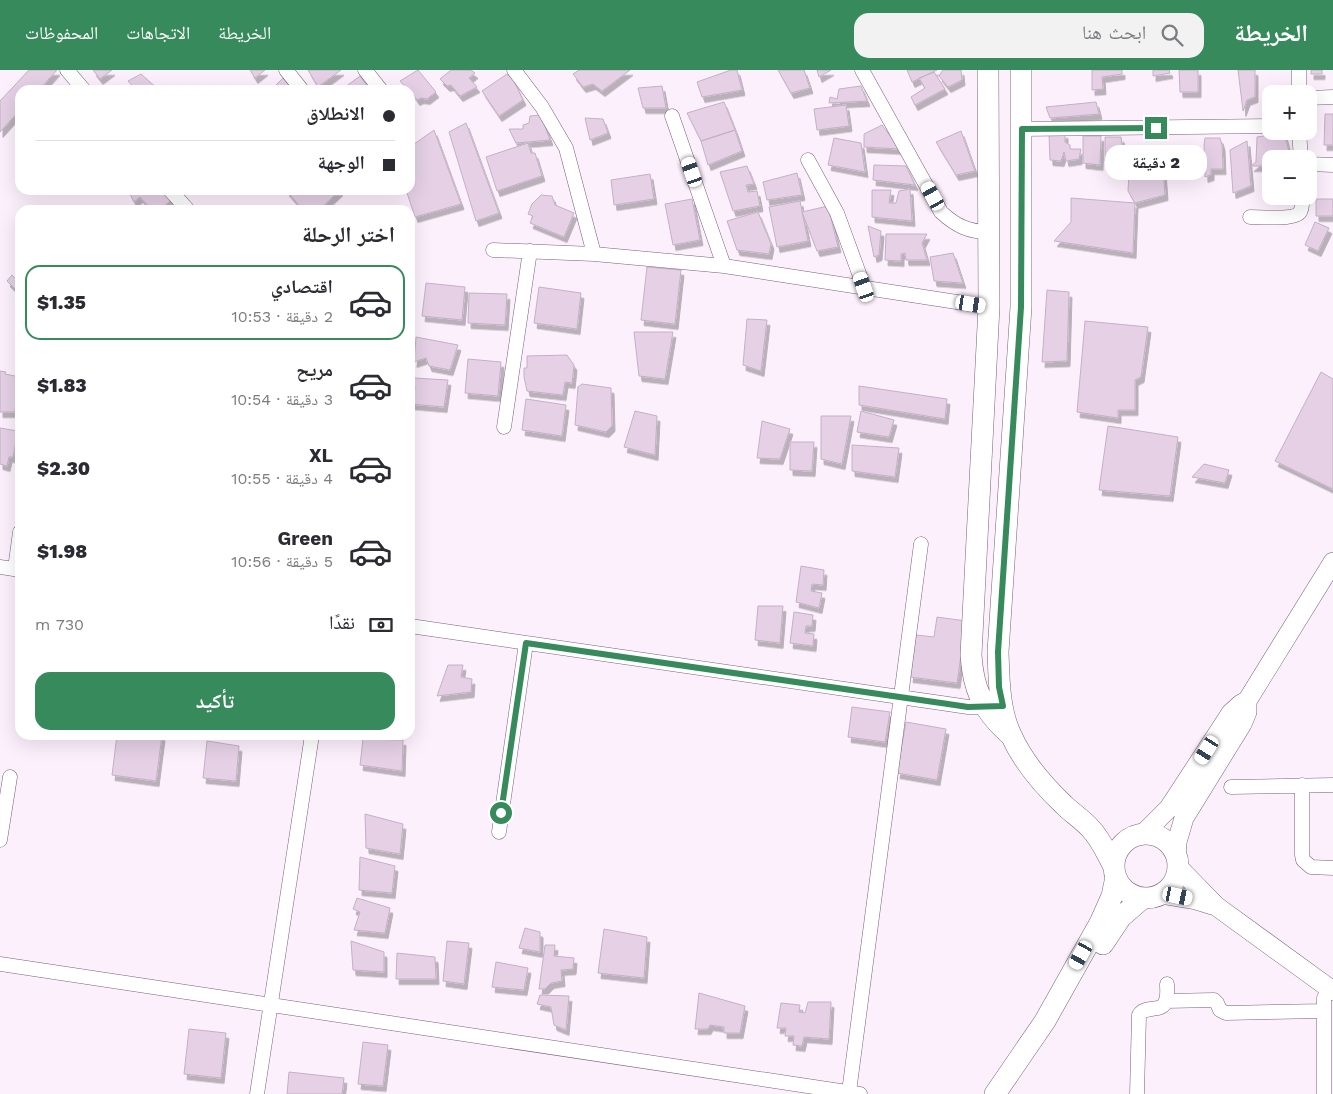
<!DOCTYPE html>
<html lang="ar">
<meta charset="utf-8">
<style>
:root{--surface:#fff;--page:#f2f2f3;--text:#2b2b33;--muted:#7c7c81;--line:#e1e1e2;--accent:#378a5c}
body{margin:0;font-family:"Work Sans","Noto Naskh Arabic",sans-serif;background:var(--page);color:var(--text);direction:rtl;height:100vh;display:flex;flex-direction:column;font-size:19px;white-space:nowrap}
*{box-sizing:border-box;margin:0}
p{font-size:16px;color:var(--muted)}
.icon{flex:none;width:28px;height:28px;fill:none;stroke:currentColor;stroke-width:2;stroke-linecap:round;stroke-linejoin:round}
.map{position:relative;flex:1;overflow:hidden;direction:ltr}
.details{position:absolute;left:15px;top:135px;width:400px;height:535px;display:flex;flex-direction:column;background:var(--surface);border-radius:15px;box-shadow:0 5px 20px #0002;direction:rtl}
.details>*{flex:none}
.banner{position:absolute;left:15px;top:15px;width:400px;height:110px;border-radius:15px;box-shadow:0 5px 20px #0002;direction:rtl;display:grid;align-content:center;height:110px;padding:0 20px;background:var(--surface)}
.tools{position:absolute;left:1262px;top:15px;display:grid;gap:10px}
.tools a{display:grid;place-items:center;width:55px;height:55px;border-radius:10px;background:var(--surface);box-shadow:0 5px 20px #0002;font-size:25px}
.end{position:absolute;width:22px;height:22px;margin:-11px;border:6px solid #378a5c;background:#fff;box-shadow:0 0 0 2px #fff}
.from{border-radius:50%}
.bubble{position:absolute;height:35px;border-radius:15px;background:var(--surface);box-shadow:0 5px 20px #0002;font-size:16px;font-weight:800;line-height:35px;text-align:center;direction:rtl}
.car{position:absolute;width:15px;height:30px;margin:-15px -8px;border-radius:6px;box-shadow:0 0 4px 1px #0007;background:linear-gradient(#fff 24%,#345 0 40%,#fff 0 76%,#345 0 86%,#fff 0)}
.banner b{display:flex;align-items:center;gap:18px;height:48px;font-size:19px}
.banner b+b{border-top:1px solid var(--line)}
.banner i{width:12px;height:12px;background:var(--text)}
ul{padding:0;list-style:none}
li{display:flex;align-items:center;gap:15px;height:75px;margin:0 10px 8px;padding:0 10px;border:2px solid transparent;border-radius:15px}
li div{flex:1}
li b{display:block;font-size:19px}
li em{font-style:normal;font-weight:800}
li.on{border-color:var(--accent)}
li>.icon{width:45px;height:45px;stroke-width:1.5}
h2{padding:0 20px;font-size:22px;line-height:60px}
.pay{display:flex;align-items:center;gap:12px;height:55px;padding:0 20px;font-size:19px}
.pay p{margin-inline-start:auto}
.cta{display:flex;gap:10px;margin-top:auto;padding:10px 20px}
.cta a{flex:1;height:58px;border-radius:15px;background:var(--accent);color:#fff;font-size:20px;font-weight:800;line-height:58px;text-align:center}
header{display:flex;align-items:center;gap:30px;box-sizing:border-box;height:70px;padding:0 25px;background:var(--accent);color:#fff}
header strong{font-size:24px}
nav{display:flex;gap:28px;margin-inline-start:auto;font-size:18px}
.search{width:350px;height:45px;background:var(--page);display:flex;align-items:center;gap:12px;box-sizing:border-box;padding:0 18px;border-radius:15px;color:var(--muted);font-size:19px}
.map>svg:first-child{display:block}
</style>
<header>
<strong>الخريطة</strong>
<div class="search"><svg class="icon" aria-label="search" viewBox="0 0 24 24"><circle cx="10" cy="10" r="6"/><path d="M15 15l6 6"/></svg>ابحث هنا</div>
<nav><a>الخريطة</a><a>الاتجاهات</a><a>المحفوظات</a></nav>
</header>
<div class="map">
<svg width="1333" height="1024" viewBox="0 0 1333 1024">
<defs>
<filter id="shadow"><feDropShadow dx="3" dy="5.5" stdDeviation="0" flood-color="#0004"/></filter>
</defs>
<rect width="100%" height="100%" fill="#fdf0fd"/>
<path fill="#e5d0e5" stroke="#c4b0c4" filter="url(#shadow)" d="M29,0H57L39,20H20V40L0,62V31Z
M93,0H112L100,9Z
M250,0H265L255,8Z
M308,0H341L318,17Z
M418,0L436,22L427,29L421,28L417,30L410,20H408L400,11Z
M451,0H471L475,3L469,8L477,17L460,26L451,15L447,16L440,9Z
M579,0H630L602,21L593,14L583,17L573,4Z
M731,0H737L742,20L702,27L697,12Z
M778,0H804L810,18L791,23Z
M817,0H831L819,7Z
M907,0H937L912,12Z
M943,0H961L962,10L948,17L939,6Z
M1092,0H1122V4L1102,7L1103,19L1092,20Z
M1153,0H1169L1170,3L1153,6Z
M1179,0H1198V22H1180Z
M1238,0H1255V27L1247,30L1243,41Z
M1311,0H1322V4H1311Z
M934,2L945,19L915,35L911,27L925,18L919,8Z
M141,4L159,20H136L128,11Z
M507,4L514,11L523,30L499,46L482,21Z
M360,6L370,20H341Z
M283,8L293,20H271Z
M662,16L666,38H643L638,18Z
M861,16L867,31L829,33L830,27L837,29L839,19Z
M724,32L735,60L701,71L687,43Z
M1096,32L1099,44L1050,48L1046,37Z
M846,35L849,56L817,60L814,39Z
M1325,44H1333V75H1324Z
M541,45L550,70L516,73L509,59H523V55L529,53L530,46Z
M585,48L603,49L608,63L590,70Z
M466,53L499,143L476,151L449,62Z
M882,55L900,79L864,77V64Z
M434,60L461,134L415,147L406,120H410V77Z
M735,60L742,81L708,95L701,71Z
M961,61L975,101L956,105L936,72Z
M1065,63V72L1070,75V79H1081L1079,89L1066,91L1064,82L1061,91L1050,90L1049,64Z
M1284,63L1291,89H1271V96H1251L1256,92L1257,67Z
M1083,66H1101L1100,95L1083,93Z
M1105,67H1121L1124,89L1105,91Z
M834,68L861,73L865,102L828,95Z
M1205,68H1220L1222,75L1223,99H1211V105L1205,107L1204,75Z
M1247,71L1251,116L1233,123L1230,80Z
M528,73L531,83H535L542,106L497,121L486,87Z
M1130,82L1162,84L1165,125L1135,133L1128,121Z
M874,95L906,96L915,115L873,110Z
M747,96L754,114L746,115L748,122L757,121L760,136L733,141L720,102Z
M797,103L802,125L767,130L763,112Z
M650,104L654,129L614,135L611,110Z
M910,119L912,151L872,147V120H891L889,133H896L899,121Z
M128,120H163L172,129L160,140H152L140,127L134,132Z
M286,120H340L319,140H303Z
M541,125L552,126L555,135L574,143L564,167L530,153L533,146L528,144L532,134Z
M1071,128L1135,133L1133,183L1054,171L1071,152Z
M692,129L700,170L673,175L665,134Z
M1316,129H1333V146H1316Z
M800,131L808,171L777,177L769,137Z
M828,136L838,177L817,181L802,142Z
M758,142L771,174L769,184L737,180L727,151Z
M1315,152L1329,158L1318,181L1305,175Z
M868,156L881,161L879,185L874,187Z
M886,164H927L922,173L927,190H906L905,183L901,184V191L885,190Z
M953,183L963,213L934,211L930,187Z
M647,197L681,200L675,254L641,250Z
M12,205L20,213V224L7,211Z
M426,213L465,217L462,250L422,246Z
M539,217L581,223L577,259L534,253Z
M1047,220L1069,222L1067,291L1042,292Z
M469,223L507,224L505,255L468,253Z
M747,249L767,250L761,301L743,295Z
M1085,251L1148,257L1141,307L1135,310V340H1118V348L1077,342Z
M634,262H673L665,309L639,306Z
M416,267L458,275L450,300L429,296L426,288L414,292Z
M567,285L574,295L572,313L565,312L563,325L527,321L524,307V298H527V286Z
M468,289L501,292L498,326L465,323Z
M0,301L6,302L5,304L20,307V330L16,332L15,342H0Z
M1321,302L1333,309V419L1275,391Z
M414,308L448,310L444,337L410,334V320H415Z
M582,314L611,318L612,356L606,362L575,355L578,317Z
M859,316L947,329L945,349L859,335Z
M526,329L566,335L562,366L522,360Z
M635,341L657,346L655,385L624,377Z
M861,341L894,350L889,367L857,362Z
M821,346H851L842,394L821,389Z
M762,351L790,359L780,389L757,388Z
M1108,356L1178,367L1170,426L1099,420Z
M0,358L18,361L13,387H9L7,396L0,394Z
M790,372H814L812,401L790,400Z
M852,375L899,378L895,407L852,401Z
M1204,394L1229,400L1225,413L1192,407Z
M801,496L824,500L823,515L812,514L811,521L822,523L819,538L796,532Z
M758,536H783L780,573L755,570Z
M794,542L813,545L812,556H806L805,563L814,564L813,576L790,573Z
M937,547L966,551L957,613L910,607L916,565L934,567Z
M448,595H463L461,607L472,609L471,622L437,626Z
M852,637L890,642L885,672L848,667Z
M906,652L946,659L937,710L897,703Z
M117,665H162L156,711L112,705Z
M363,669L403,670L402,701L360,695Z
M207,671L239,676L236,711L203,708Z
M365,744L403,754L400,784L366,778Z
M360,787L395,796L392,823L359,820Z
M357,828L390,838L385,863L354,860L360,842L353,839Z
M525,858L540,862V882L519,878Z
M604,859L647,867L644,908L598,903Z
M351,871L384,882V902L353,900Z
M447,871L469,873L464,914L443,911Z
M545,875H555L554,886L574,888L573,899L561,900L562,911L551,913L545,919H539Z
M397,883L435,887L436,909H396Z
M496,892L528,898L524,920L492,917Z
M699,923L745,936L740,963H724V957L710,955L708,959H695Z
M540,925L569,926L566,960L554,955L551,937L537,934Z
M808,932H831L829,969L804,967L802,976L793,975L794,966H785L786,958H777L781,933L800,935L799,942L805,943Z
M189,959L226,963L221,1008L184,1004Z
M363,972L388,975L383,1016L358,1014Z
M289,1002L344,1008L342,1024H287Z"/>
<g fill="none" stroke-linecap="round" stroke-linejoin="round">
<defs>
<path id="street" d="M67,0L84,20
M286,0L302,20
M365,0L381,20
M514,0L542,37L566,78L594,184
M862,0L941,142C956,156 969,162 989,162
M1299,0V24
M1309,28L1333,27
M672,46L724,196
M1022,59L1271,56
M1299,61L1301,89
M808,90L837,143L864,217
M1309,94L1333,95
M170,120L188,140
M1250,147C1260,147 1295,150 1300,142C1303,137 1302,131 1302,126
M493,180L594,184L724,196L989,237
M504,357L530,181
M0,497L20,500
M15,499L20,462
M410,556L948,634L968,637H992
M1302,715V785L1303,790L1311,797L1333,798
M1231,717L1333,715
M499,762L526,573
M0,770L10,707
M0,894L860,1024
M1166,931L1214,930L1217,933L1220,940L1226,943L1324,941
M849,1022L921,474
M257,1024L312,665
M1137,1024L1139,945C1146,934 1163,944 1166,930C1168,925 1167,919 1167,914
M1324,1024V928L1329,918"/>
<path id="secondary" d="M1143,764L1169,738L1231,643L1241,634L1247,631
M1176,786L1177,772L1184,748L1242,654L1247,642V631L1333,492
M1178,797L1216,836L1333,921
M1160,824L1196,830L1212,835"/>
<path id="primary" d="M988,0L989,237L971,585C973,619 983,640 1008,663
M1021,0V237L998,582C999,609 999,640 1011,665C1023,692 1043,715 1064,735C1072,743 1082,749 1090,758C1101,769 1107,784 1114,797
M1114 796a32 32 0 1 1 64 0a32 32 0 1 1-64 0Z
M1103,874L1121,847L1143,828
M995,1024L1045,951L1100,853L1112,826L1116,807"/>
</defs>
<use href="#street" stroke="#756376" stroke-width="15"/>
<use href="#secondary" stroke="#756376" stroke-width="20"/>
<use href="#primary" stroke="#756376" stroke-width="22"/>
<use href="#street" stroke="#fff" stroke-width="14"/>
<use href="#secondary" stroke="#fff" stroke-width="19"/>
<use href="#primary" stroke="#fff" stroke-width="21"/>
</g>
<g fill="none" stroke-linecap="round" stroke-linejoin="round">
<path stroke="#378a5c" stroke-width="6" d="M501,743L526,573L948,634L968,637L1003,636L999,617L998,582L1021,237L1022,59L1156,58"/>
</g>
</svg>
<div class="tools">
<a>+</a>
<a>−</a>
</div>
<i class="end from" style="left:501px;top:743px"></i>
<i class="end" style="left:1156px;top:58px"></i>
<div class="bubble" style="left:1105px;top:75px;width:102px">2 دقيقة</div>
<i class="car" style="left:692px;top:102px;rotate:341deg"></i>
<i class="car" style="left:933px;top:126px;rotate:331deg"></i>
<i class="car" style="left:864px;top:217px;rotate:341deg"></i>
<i class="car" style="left:971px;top:234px;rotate:99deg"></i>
<i class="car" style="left:1207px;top:680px;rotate:212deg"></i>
<i class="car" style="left:1178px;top:826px;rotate:102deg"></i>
<i class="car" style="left:1081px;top:885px;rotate:209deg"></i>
<div class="banner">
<b><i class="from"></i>الانطلاق</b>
<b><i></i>الوجهة</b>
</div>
<section class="details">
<h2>اختر الرحلة</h2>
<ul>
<li class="on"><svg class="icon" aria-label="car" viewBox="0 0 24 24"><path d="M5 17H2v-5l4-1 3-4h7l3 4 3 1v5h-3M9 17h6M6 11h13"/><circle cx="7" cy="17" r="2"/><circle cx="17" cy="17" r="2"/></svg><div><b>اقتصادي</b><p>2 دقيقة · 10:53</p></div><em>$1.35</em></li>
<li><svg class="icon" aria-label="car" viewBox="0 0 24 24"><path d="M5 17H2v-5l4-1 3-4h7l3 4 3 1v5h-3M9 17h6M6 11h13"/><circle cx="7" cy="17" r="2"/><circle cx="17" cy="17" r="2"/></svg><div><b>مريح</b><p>3 دقيقة · 10:54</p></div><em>$1.83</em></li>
<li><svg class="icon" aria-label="car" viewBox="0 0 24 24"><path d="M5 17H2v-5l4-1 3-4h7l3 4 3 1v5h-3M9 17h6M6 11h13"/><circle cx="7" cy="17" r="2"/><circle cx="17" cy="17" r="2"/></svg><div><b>XL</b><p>4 دقيقة · 10:55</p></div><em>$2.30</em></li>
<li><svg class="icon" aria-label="car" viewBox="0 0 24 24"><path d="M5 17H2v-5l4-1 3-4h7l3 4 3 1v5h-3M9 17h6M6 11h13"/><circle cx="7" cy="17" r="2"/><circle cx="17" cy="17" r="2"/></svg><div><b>Green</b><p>5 دقيقة · 10:56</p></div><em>$1.98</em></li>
</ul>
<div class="pay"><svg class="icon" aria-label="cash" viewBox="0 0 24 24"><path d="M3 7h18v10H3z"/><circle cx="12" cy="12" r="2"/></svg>نقدًا<p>730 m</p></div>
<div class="cta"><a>تأكيد</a></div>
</section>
</div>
